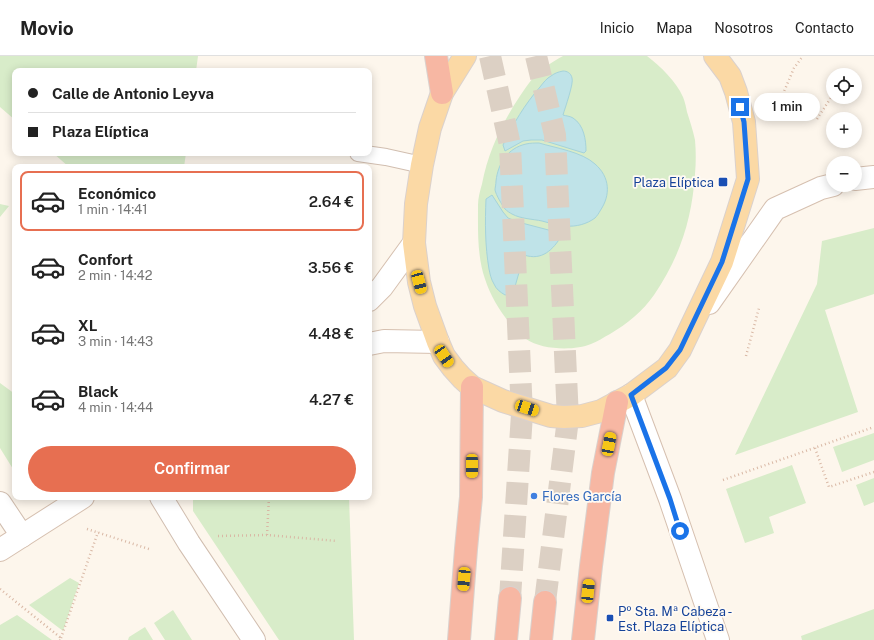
<!DOCTYPE html>
<html lang="es">
<meta charset="utf-8">
<style>
:root{--surface:#fff;--page:#f6f6f6;--text:#222;--muted:#767676;--line:#e0e0e0;--accent:#e76f51}
body{margin:0;font-family:"Public Sans",sans-serif;background:var(--page);color:var(--text);height:100vh;display:flex;flex-direction:column;font-size:15px;white-space:nowrap}
*{box-sizing:border-box;margin:0}
p{font-size:13px;color:var(--muted)}
.icon{flex:none;width:22px;height:22px;fill:none;stroke:currentColor;stroke-width:2;stroke-linecap:round;stroke-linejoin:round}
.map{position:relative;flex:1;overflow:hidden}
.panel{position:absolute;left:12px;top:108px;width:360px;height:336px;display:flex;flex-direction:column;background:var(--surface);border-radius:8px;box-shadow:0 2px 10px #0003}
.panel>*{flex:none}
.banner{position:absolute;left:12px;top:12px;width:360px;height:88px;border-radius:8px;box-shadow:0 2px 10px #0003;display:grid;align-content:center;height:88px;padding:0 16px;background:var(--surface)}
.tools{position:absolute;left:826px;top:12px;display:grid;gap:8px}
.tools a{display:grid;place-items:center;width:36px;height:36px;border-radius:50%;background:var(--surface);box-shadow:0 2px 10px #0003;font-size:20px}
.end{position:absolute;width:18px;height:18px;margin:-9px;border:5px solid #1a73e8;background:#fff;box-shadow:0 0 0 2px #fff}
.from{border-radius:50%}
.bubble{position:absolute;height:28px;border-radius:14px;background:var(--surface);box-shadow:0 2px 10px #0003;font-size:13px;font-weight:600;line-height:28px;text-align:center}
.car{position:absolute;width:12px;height:24px;margin:-12px -6px;border-radius:5px;box-shadow:0 0 3px 1px #0007;background:linear-gradient(#f5c518 24%,#345 0 40%,#f5c518 0 76%,#345 0 86%,#f5c518 0)}
.banner b{display:flex;align-items:center;gap:14px;height:38px;font-size:15px}
.banner b+b{border-top:1px solid var(--line)}
.banner i{width:10px;height:10px;background:var(--text)}
ul{padding:7px 0 0;list-style:none}
li{display:flex;align-items:center;gap:12px;height:60px;margin:0 8px 6px;padding:0 8px;border:2px solid transparent;border-radius:8px}
li div{flex:1}
li b{display:block;font-size:15px}
li em{font-style:normal;font-weight:600}
li.active{border-color:var(--accent)}
li>.icon{width:36px;height:36px;stroke-width:1.5}
.action{display:flex;gap:8px;margin-top:auto;padding:8px 16px}
.action a{flex:1;height:46px;border-radius:24px;background:var(--accent);color:#fff;font-size:16px;font-weight:600;line-height:46px;text-align:center}
header{display:flex;align-items:center;gap:24px;box-sizing:border-box;height:56px;padding:0 20px;background:var(--surface);border-bottom:1px solid var(--line)}
header strong{font-size:19px}
nav{display:flex;gap:22px;margin-inline-start:auto;font-size:14px}
.map>svg:first-child{display:block}
</style>
<header>
<strong>Movio</strong>
<nav><a>Inicio</a><a>Mapa</a><a>Nosotros</a><a>Contacto</a></nav>
</header>
<div class="map">
<svg width="874" height="584" viewBox="0 0 874 584">
<rect width="100%" height="100%" fill="#fdf6ec"/>
<path fill="#d8ecc9" d="M0,0H198L196,15H15V64L0,51Z
M563,0H647C661,11 676,25 683,41C685,46 686,51 687,56C690,65 693,75 695,84C696,95 696,107 695,118C692,163 680,201 654,239C643,255 627,268 610,278C604,281 597,286 591,288C574,295 542,294 526,283C508,269 492,245 485,223C477,200 478,174 478,149C478,142 480,135 482,128C488,96 502,67 520,40C524,34 528,28 533,22C541,13 552,6 563,0Z
M53,97H186L184,111H69Z
M0,148L9,150L0,161Z
M874,172V238L825,254L858,356L735,399L817,228L822,185Z
M0,327L15,338V413H13L0,392Z
M874,377V404L842,416L833,391Z
M792,409L806,447L769,461L774,477L745,487L726,433Z
M874,422V446L864,450L856,429Z
M193,441H349L354,584H279L193,455Z
M70,522L79,527L63,575L29,549Z
M874,553V584H802L801,580Z
M173,554L192,584H165L154,567Z
M17,559L52,584H0V569Z
M145,571L153,584H128L129,581Z"/>
<path fill="#bfe3e8" stroke="#a5d3da" d="M563,15C567,15 571,17 572,22C574,27 565,52 563,59C566,60 570,60 573,62C584,69 586,84 586,95L584,97L542,84H531L523,85L505,95L503,89C513,68 525,48 540,31C543,27 547,22 551,20C555,17 558,16 563,15Z
M539,87C556,92 582,96 595,108C610,121 611,139 600,155C599,157 597,160 595,162C587,168 576,171 566,170C558,170 550,167 542,165C533,163 521,163 512,158C510,157 507,155 505,153C502,149 496,139 495,134C495,132 496,128 496,125C498,107 508,92 526,88C530,87 535,87 539,87Z
M492,139L503,156L508,162L518,166L560,177L562,179C553,194 542,205 524,199L514,234L509,238L505,239C500,236 496,233 494,228C491,223 490,218 489,213C485,190 485,166 486,143Z"/>
<g fill="none" stroke-linecap="round" stroke-linejoin="round">
<path stroke="#dcd0c4" stroke-width="22" stroke-dasharray="22 11" stroke-linecap="butt" d="M490,0L510,89L522,358L510,542
M536,0L555,79L568,363L545,546"/>
<defs>
<path id="service" d="M358,97L386,101L422,109"/>
<path id="minor" d="M161,441L189,487L254,584
M0,447L22,480"/>
<path id="secondary" d="M855,123L874,121
M369,244L382,231L414,187
M709,247L775,153L821,132L833,129
M369,288L384,285L438,286
M631,339L670,443L718,584
M0,494L83,441"/>
<path id="primary" d="M465,0L442,37L430,72L422,109L416,148L414,187L419,226L425,250L438,286L444,300L453,312L462,322L472,331L503,345L538,356L551,360L564,361L582,360L601,355L631,339L667,312L680,294L722,206L748,123L744,66L736,36L730,20L715,0"/>
<path id="motorway" d="M436,0L442,37
M459,584L466,493L471,441L472,331
M506,584L510,542
M541,584L545,546
M583,584L591,510L603,417L617,346"/>
</defs>
<use href="#service" stroke="#d1beb0" stroke-width="18"/>
<use href="#minor" stroke="#d1beb0" stroke-width="24"/>
<use href="#secondary" stroke="#d6c0b0" stroke-width="24"/>
<use href="#primary" stroke="#dad1cd" stroke-width="24"/>
<use href="#motorway" stroke="#dad1cd" stroke-width="24"/>
<path stroke="#d9b8a5" stroke-width="2.5" stroke-dasharray="1 3" stroke-linecap="butt" d="M772,60L780,45L794,12L803,0
M817,63L832,40
M746,300L759,252
M815,392L829,431L874,416
M723,424L874,371
M87,473L149,493
M267,479L269,441
M218,480L267,479L337,485
M0,533L61,582L60,584
M61,582L98,476"/>
<use href="#service" stroke="#fff" stroke-width="16"/>
<use href="#minor" stroke="#fff" stroke-width="22"/>
<use href="#secondary" stroke="#fff" stroke-width="22"/>
<use href="#primary" stroke="#fbd9a5" stroke-width="22"/>
<use href="#motorway" stroke="#f7b7a3" stroke-width="22"/>
</g>
<g fill="none" stroke-linecap="round" stroke-linejoin="round">
<path stroke="#1a73e8" stroke-width="5" d="M680,475L670,443L631,339L666,312L680,294L722,206L748,123L744,66L740,51"/>
</g>
<g fill="#1a4fb4" stroke="#fffaf3" stroke-width="1.5">
<rect x="718" y="121" width="10" height="10" rx="2"/>
<rect x="606" y="558" width="8" height="8" rx="2"/>
</g>
<circle fill="#3f7fe0" stroke="#fffaf3" stroke-width="1.5" cx="534" cy="440" r="4"/>
<g text-anchor="middle" stroke-width="3.5" stroke-linejoin="round" paint-order="stroke">
<g font-size="13" fill="#164399" stroke="#fffaf3" text-anchor="end">
<text x="714" y="131">Plaza Elíptica</text>
<text x="618" y="560" text-anchor="start">Pº Sta. Mª Cabeza -<tspan x="618" dy="15">Est. Plaza Elíptica</tspan></text>
</g>
<g font-size="13" fill="#366cbe" stroke="#fffaf3" text-anchor="start">
<text x="542" y="445">Flores García</text>
</g>
</g>
</svg>
<div class="tools">
<a><svg class="icon" aria-label="locate" viewBox="0 0 24 24"><circle cx="12" cy="12" r="6"/><path d="M12 2v4M12 18v4M2 12h4M18 12h4"/></svg></a>
<a>+</a>
<a>−</a>
</div>
<i class="end from" style="left:680px;top:475px"></i>
<i class="end" style="left:740px;top:51px"></i>
<div class="bubble" style="left:754px;top:37px;width:66px">1 min</div>
<i class="car" style="left:419px;top:226px;rotate:165deg"></i>
<i class="car" style="left:444px;top:300px;rotate:146deg"></i>
<i class="car" style="left:527px;top:352px;rotate:108deg"></i>
<i class="car" style="left:609px;top:388px;rotate:11deg"></i>
<i class="car" style="left:472px;top:410px;rotate:180deg"></i>
<i class="car" style="left:464px;top:523px;rotate:185deg"></i>
<i class="car" style="left:588px;top:535px;rotate:6deg"></i>
<div class="banner">
<b><i class="from"></i>Calle de Antonio Leyva</b>
<b><i></i>Plaza Elíptica</b>
</div>
<section class="panel">
<ul>
<li class="active"><svg class="icon" aria-label="car" viewBox="0 0 24 24"><path d="M5 17H2v-5l4-1 3-4h7l3 4 3 1v5h-3M9 17h6M6 11h13"/><circle cx="7" cy="17" r="2"/><circle cx="17" cy="17" r="2"/></svg><div><b>Económico</b><p>1 min · 14:41</p></div><em>2.64 €</em></li>
<li><svg class="icon" aria-label="car" viewBox="0 0 24 24"><path d="M5 17H2v-5l4-1 3-4h7l3 4 3 1v5h-3M9 17h6M6 11h13"/><circle cx="7" cy="17" r="2"/><circle cx="17" cy="17" r="2"/></svg><div><b>Confort</b><p>2 min · 14:42</p></div><em>3.56 €</em></li>
<li><svg class="icon" aria-label="car" viewBox="0 0 24 24"><path d="M5 17H2v-5l4-1 3-4h7l3 4 3 1v5h-3M9 17h6M6 11h13"/><circle cx="7" cy="17" r="2"/><circle cx="17" cy="17" r="2"/></svg><div><b>XL</b><p>3 min · 14:43</p></div><em>4.48 €</em></li>
<li><svg class="icon" aria-label="car" viewBox="0 0 24 24"><path d="M5 17H2v-5l4-1 3-4h7l3 4 3 1v5h-3M9 17h6M6 11h13"/><circle cx="7" cy="17" r="2"/><circle cx="17" cy="17" r="2"/></svg><div><b>Black</b><p>4 min · 14:44</p></div><em>4.27 €</em></li>
</ul>
<div class="action"><a>Confirmar</a></div>
</section>
</div>
